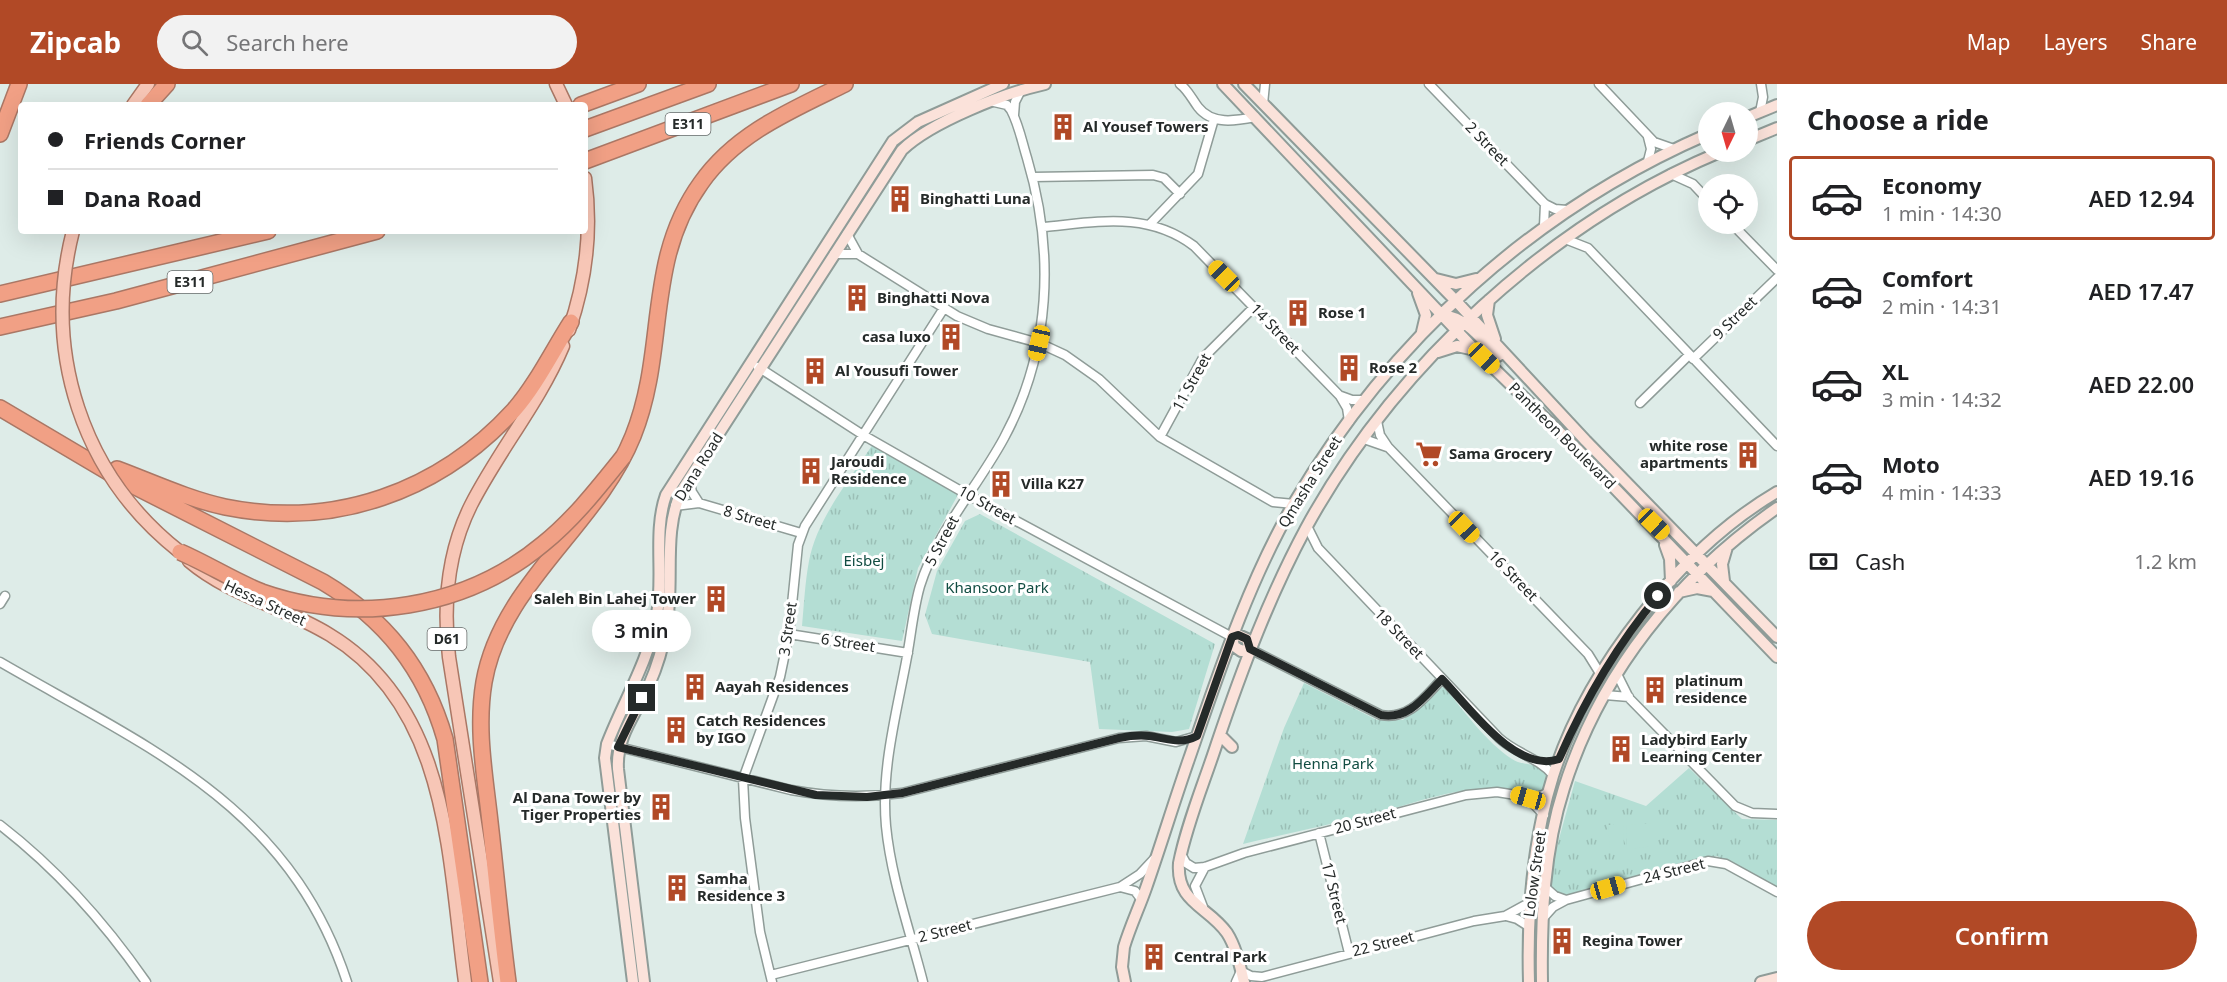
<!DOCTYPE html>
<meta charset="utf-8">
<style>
:root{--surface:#fff;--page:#f2f2f2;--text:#202124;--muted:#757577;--line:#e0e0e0;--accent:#b14926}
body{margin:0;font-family:"Noto Sans",sans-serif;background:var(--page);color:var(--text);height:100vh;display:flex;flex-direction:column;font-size:22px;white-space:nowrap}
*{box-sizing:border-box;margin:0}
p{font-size:20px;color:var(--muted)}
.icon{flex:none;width:33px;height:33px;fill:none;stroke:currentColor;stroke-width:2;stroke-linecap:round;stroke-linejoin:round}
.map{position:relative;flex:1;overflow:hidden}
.drawer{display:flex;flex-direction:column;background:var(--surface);width:450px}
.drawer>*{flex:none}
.top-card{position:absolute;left:18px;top:18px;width:570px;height:132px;border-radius:6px;box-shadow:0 6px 24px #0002;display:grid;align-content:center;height:132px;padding:0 30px;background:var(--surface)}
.needle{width:39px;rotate:185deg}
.tools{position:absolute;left:1698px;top:18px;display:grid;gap:12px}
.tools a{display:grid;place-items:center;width:60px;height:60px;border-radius:50%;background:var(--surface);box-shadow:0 6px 24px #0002;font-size:30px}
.end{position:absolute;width:27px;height:27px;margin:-14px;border:8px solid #252a29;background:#fff;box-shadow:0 0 0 3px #fff}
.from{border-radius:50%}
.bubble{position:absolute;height:42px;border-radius:21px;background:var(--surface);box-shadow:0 6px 24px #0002;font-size:20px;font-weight:600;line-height:42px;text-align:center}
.car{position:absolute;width:18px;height:36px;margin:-18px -9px;border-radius:8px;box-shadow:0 0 4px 2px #0007;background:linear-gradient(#f5c518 24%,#345 0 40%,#f5c518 0 76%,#345 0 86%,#f5c518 0)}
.top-card b{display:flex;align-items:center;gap:21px;height:57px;font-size:22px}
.top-card b+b{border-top:2px solid var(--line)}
.top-card i{width:15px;height:15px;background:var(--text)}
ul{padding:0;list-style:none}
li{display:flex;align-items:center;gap:18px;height:84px;margin:0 12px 9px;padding:0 18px;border:3px solid transparent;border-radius:6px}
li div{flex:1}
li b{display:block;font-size:22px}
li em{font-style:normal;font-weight:600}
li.active{border-color:var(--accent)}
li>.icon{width:54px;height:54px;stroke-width:1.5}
h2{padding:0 30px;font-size:27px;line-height:72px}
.pay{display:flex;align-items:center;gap:15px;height:66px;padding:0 30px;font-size:22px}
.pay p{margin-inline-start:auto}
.cta{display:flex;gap:12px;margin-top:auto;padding:12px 30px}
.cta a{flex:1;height:69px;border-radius:36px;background:var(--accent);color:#fff;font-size:24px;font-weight:600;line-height:69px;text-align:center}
header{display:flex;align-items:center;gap:36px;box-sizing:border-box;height:84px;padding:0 30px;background:var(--accent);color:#fff}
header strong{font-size:28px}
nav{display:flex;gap:33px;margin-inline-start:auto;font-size:21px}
.search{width:420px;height:54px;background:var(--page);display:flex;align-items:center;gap:15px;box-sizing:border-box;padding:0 21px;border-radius:33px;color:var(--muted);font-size:22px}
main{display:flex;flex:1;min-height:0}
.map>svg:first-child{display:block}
</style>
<header>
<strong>Zipcab</strong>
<div class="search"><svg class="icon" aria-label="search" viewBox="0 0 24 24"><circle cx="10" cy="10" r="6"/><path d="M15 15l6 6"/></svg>Search here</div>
<nav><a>Map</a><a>Layers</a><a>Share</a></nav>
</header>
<main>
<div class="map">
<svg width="1777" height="898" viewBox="0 0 1777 898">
<defs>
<pattern id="park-tufts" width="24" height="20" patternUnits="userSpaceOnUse" patternTransform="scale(1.5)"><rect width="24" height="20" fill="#b4ded4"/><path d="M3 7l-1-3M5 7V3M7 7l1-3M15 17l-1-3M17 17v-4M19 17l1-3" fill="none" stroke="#9bbfb6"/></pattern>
</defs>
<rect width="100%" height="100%" fill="#deece8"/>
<path fill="url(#park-tufts)" d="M875,357L960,407L918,484L902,557L802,542C804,521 805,498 809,477C817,434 851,394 875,357Z
M980,430L1215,560L1189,645L1172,648L1099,645L1090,578L932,550L925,531L937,487L965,437Z
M1304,599L1377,636H1403L1436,605L1444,603C1464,627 1486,658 1512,675C1527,684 1531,674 1547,692L1545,706L1535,711C1477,693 1425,717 1369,731C1327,741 1285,750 1243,760L1284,644Z
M1689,684L1742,735L1777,736V805L1717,772L1566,816L1552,804L1549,791L1575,697L1646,722Z"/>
<path fill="#b4ded4" d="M1656,739V762L1627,765L1626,741Z
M1608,741H1623L1624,764H1610Z"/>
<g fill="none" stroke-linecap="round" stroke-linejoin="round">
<defs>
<path id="street" d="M1180,0C1188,6 1192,15 1198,23C1212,41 1235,37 1255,33
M1429,0L1545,120L1555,125L1567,126
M1599,0L1654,58L1674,65
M1263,20L1265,0
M1760,28L1763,13L1761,0
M1014,31L1015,18L1021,6
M1648,77L1651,65L1648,53
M1671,90L1693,100L1708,116
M1033,93L1153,91L1164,94L1180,110
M1151,139L1198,90L1214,35
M1732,140L1777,186
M1544,142L1545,120
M1043,143C1098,138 1147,127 1194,162L1340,312L1347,324L1349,337
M847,150L858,170L957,232L988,245L1039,259L1065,271L1099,295L1160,353L1273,418L1294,420
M1565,155L1588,164L1777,362
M834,170H858
M1693,275L1777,194
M758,283L863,351L968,411L1232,553
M1341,312L1352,316H1364
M1640,319L1689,271
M1377,337L1380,351L1388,363L1588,570L1601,591
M1160,353L1203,274L1254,223
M1364,355L1387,363
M689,395L692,408L699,419
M675,422L699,419L801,449
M1307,442L1318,464L1499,654C1515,669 1539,674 1553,691
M0,520L5,512
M789,550L908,569
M1250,565L1381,631C1409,636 1424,614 1442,595
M0,578C148,664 289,721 347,898
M1617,590L1629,614L1735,722L1752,729L1777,730
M1605,611L1629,613
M607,660L791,706C829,713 863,714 902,709L1119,654L1146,652L1176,658L1197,652
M1528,714L1544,731
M0,741C57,785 105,839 146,898
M1319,749L1349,869
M1181,770L1186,779L1194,784L1205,783L1244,769L1466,711L1497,708L1535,714L1548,709
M1120,803L1135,807L1141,815
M1546,804L1555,812L1566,816
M1203,823L1195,802L1205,783
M1506,832L1517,835L1528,842
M1544,833L1553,823L1566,816L1708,777L1726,780L1777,808
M771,891L1120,803L1140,790L1154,775
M772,898L760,848L745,734L743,695L780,593L789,550L798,461L805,442L944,224
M923,898C910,847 891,794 886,742C881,687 896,631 906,578C911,553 913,526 920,502C937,447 977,404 1004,354C1051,267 1055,168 1027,74C1022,58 1019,41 1011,26L1007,21L994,18
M1236,898L1241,887L1251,892L1262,893L1474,837L1505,832L1529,819"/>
<path id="secondary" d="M1223,0L1475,266L1577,365L1777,573
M1244,0L1456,217L1586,357L1777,553
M1748,33L1777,21
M1748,56L1777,44
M1436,195L1456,200L1476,195
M1418,209L1426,231L1422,248
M1489,216L1487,231L1495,255
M1442,231C1466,233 1482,256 1498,272
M1438,268L1457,262L1475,266
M1665,461L1670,475L1671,497
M1724,497L1722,480L1727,463
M1679,508L1697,504L1713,507
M1238,551L1247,555L1250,565L1241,567L1234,562L1232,553Z
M1220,651L1232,663
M633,898L605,674L607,660C624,616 649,577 657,530C664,492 653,447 666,411L893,57L918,38L1003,0
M644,898L618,685C616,652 636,630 649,601C657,583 663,563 666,544C675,499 662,450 681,408L902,66C931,38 1005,9 1045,0
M1125,898L1122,883L1124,863C1130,843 1139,824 1146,804C1161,761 1174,718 1189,675C1219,588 1248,499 1294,419C1390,256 1535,125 1708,50
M1244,898C1240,882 1236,863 1227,849C1208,822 1176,819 1179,779C1187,739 1204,699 1217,659C1242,585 1269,513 1306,444C1394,283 1550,139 1720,68
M1529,898C1527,828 1532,759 1553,692C1587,585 1680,465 1777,408
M1542,898C1541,834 1544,766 1564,704C1600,589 1678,493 1777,424
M1761,898L1777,894"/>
<path id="primary" d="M556,0L566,21
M133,21L148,0
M569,246C586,197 592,145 585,94
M189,477C230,512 285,523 330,551C450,624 448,774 465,898
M500,898L449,573C443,521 447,469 471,421C499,366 539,319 563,262"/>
<path id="highway" d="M148,21L167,0
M581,21L638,0
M585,45L708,0
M0,50L19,0
M585,77L791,0
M0,210L268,147
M0,243L116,217L377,147
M0,324L120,395L323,498C385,535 425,585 445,655L480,898
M117,385C152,398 188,415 225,423C334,445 439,408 514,326C536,301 553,266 571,238
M508,898C501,845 496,791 490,738C485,692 476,645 484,598C501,500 597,442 633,352C668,265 644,178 701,99C736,49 792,26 845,0"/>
</defs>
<use href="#street" stroke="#8f9c98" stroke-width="11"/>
<use href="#secondary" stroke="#8f9c98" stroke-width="14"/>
<use href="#primary" stroke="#aa7765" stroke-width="15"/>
<use href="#highway" stroke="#aa7765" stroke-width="18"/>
<use href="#street" stroke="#fff" stroke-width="8"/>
<use href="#secondary" stroke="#fbe2da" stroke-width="10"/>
<use href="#primary" stroke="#f7c6b6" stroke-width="12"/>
<use href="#highway" stroke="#f1a085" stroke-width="15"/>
<defs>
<path id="primary-bridge" d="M73,147C42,268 82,391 180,468"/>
<path id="highway-bridge" d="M180,468C208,480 234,497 262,508C357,541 465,525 543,460C574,435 598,404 623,373"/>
</defs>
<use href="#primary-bridge" stroke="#aa7765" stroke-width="15" stroke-linecap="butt"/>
<use href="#highway-bridge" stroke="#aa7765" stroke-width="18" stroke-linecap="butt"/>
<use href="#primary-bridge" stroke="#f7c6b6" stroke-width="12"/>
<use href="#highway-bridge" stroke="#f1a085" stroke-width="15"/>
</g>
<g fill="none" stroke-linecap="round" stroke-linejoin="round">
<path stroke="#252a29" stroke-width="8" d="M642,614L618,663L816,711L867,713L902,709L1119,654C1129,652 1139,651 1149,652C1166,654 1180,661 1197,652L1232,553L1238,551L1247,555L1250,565L1381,631C1409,636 1424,613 1442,595C1469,623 1516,690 1559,675C1585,616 1616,562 1658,512"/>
</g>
<defs>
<symbol id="building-bare" viewBox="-9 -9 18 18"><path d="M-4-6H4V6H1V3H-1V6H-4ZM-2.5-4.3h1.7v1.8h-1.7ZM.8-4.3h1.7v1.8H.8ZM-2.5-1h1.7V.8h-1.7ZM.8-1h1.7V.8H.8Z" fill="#b14926" stroke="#fff" stroke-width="2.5" paint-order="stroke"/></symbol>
<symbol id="supermarket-bare" viewBox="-9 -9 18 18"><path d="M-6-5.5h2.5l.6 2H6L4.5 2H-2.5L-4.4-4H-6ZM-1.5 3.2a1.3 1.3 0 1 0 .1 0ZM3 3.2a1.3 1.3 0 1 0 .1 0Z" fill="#b14926" stroke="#fff" stroke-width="2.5" paint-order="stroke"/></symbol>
</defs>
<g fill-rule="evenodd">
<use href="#building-bare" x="1044" y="24" width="38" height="38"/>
<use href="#building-bare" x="881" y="96" width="38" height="38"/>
<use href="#building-bare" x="838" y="195" width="38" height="38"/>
<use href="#building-bare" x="1279" y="210" width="38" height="38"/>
<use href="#building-bare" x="932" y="234" width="38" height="38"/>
<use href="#building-bare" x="1330" y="265" width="38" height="38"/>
<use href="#building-bare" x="796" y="268" width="38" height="38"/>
<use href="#supermarket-bare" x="1410" y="351" width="38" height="38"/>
<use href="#building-bare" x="1729" y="352" width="38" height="38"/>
<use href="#building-bare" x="792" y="368" width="38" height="38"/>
<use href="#building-bare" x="982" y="381" width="38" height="38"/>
<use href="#building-bare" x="697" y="496" width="38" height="38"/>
<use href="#building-bare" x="676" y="584" width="38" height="38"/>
<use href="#building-bare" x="1636" y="587" width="38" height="38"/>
<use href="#building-bare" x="657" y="627" width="38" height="38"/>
<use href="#building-bare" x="1602" y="646" width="38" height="38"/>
<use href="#building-bare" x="642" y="704" width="38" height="38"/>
<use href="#building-bare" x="658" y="785" width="38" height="38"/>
<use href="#building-bare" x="1543" y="838" width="38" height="38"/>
<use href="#building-bare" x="1135" y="854" width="38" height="38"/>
</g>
<g text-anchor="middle" stroke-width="6" stroke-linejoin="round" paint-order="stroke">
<g fill="#fff" stroke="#666a69" stroke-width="1.5">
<rect x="665.5" y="29" width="45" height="22" rx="4.5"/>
<rect x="167.5" y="187" width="45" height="22" rx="4.5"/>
<rect x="427.5" y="544" width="39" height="22" rx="4.5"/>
</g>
<g font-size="14" font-weight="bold" fill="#252a29">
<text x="688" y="45">E311</text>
<text x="190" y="203">E311</text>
<text x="447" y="560">D61</text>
</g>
<g font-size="15" font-weight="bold" fill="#252a29" stroke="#fff" text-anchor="start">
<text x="1083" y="48">Al Yousef Towers</text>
<text x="920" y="120">Binghatti Luna</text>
<text x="877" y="219">Binghatti Nova</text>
<text x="1318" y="234">Rose 1</text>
<text x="931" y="258" text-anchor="end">casa luxo</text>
<text x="1369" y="289">Rose 2</text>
<text x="835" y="292">Al Yousufi Tower</text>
<text x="1728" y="367" text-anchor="end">white rose<tspan x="1728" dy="17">apartments</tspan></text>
<text x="1449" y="375">Sama Grocery</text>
<text x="831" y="383">Jaroudi<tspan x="831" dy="17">Residence</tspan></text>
<text x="1021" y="405">Villa K27</text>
<text x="696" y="520" text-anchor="end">Saleh Bin Lahej Tower</text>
<text x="1675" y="602">platinum<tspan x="1675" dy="17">residence</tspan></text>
<text x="715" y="608">Aayah Residences</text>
<text x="696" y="642">Catch Residences<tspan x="696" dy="17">by IGO</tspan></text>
<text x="1641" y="661">Ladybird Early<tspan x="1641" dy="17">Learning Center</tspan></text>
<text x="641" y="719" text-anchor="end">Al Dana Tower by<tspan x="641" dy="17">Tiger Properties</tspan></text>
<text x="697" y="800">Samha<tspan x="697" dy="17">Residence 3</tspan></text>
<text x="1582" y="862">Regina Tower</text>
<text x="1174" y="878">Central Park</text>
</g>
<g font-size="15" fill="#252a29" stroke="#fff">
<text transform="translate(1487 60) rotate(46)" y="5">2 Street</text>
<text transform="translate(1735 234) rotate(-44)" y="5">9 Street</text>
<text transform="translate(1275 245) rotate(46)" y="5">14 Street</text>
<text transform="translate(1192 298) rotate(-61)" y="5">11 Street</text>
<text transform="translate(1562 352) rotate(45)" y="5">Pantheon Boulevard</text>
<text transform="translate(699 383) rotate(-58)" y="5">Dana Road</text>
<text transform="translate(1310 398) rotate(-58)" y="5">Qmasha Street</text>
<text transform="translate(987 421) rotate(29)" y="5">10 Street</text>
<text transform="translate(750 434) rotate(16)" y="5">8 Street</text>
<text transform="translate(942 457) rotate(-62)" y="5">5 Street</text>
<text transform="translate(1513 492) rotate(46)" y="5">16 Street</text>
<text transform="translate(265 519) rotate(25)" y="5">Hessa Street</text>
<text transform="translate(788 545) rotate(-82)" y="5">3 Street</text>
<text transform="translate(1399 550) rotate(46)" y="5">18 Street</text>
<text transform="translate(848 559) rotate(9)" y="5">6 Street</text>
<text transform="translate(1365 737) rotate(-15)" y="5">20 Street</text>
<text transform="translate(1674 787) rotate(-14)" y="5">24 Street</text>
<text transform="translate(1535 790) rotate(-82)" y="5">Lolow Street</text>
<text transform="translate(1334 809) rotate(76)" y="5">17 Street</text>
<text transform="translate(945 847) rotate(-14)" y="5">2 Street</text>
<text transform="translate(1383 860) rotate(-14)" y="5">22 Street</text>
</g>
<g font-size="15" fill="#114d42" stroke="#fff">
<text x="864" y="482">Eisbej</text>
<text x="997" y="509">Khansoor Park</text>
<text x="1333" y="685">Henna Park</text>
</g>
</g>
</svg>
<div class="tools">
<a><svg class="needle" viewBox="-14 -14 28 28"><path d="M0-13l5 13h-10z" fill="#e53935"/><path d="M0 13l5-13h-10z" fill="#757577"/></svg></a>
<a><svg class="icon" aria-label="locate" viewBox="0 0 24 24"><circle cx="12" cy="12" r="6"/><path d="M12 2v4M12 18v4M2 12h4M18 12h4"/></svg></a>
</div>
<i class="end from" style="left:1658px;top:512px"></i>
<i class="end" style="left:642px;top:614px"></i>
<div class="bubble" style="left:592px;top:526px;width:99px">3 min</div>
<i class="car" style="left:1224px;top:192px;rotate:315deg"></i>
<i class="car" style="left:1039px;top:259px;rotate:193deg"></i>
<i class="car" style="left:1484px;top:274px;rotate:134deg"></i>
<i class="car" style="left:1654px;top:440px;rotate:134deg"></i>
<i class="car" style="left:1464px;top:443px;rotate:136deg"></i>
<i class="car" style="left:1528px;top:714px;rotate:286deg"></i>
<i class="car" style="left:1608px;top:804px;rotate:74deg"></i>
<div class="top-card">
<b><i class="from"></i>Friends Corner</b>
<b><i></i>Dana Road</b>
</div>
</div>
<section class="drawer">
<h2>Choose a ride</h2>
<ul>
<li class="active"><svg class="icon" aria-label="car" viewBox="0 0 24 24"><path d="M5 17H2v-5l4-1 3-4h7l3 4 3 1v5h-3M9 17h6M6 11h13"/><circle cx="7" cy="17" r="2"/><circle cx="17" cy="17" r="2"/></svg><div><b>Economy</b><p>1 min · 14:30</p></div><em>AED 12.94</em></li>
<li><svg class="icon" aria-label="car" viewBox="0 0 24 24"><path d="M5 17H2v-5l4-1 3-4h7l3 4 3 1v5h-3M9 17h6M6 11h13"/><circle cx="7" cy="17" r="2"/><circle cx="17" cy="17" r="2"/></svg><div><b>Comfort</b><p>2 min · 14:31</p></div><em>AED 17.47</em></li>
<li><svg class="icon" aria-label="car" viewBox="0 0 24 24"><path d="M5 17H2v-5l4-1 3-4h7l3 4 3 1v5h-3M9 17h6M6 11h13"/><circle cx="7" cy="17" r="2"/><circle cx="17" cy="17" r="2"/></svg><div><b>XL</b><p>3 min · 14:32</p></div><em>AED 22.00</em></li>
<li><svg class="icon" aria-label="car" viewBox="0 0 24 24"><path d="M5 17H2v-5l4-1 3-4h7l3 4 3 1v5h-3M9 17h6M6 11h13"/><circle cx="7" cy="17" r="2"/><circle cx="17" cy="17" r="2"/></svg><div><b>Moto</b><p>4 min · 14:33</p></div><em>AED 19.16</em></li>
</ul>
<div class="pay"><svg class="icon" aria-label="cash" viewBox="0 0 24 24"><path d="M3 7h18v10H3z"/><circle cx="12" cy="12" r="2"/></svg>Cash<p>1.2 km</p></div>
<div class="cta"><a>Confirm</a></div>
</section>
</main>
